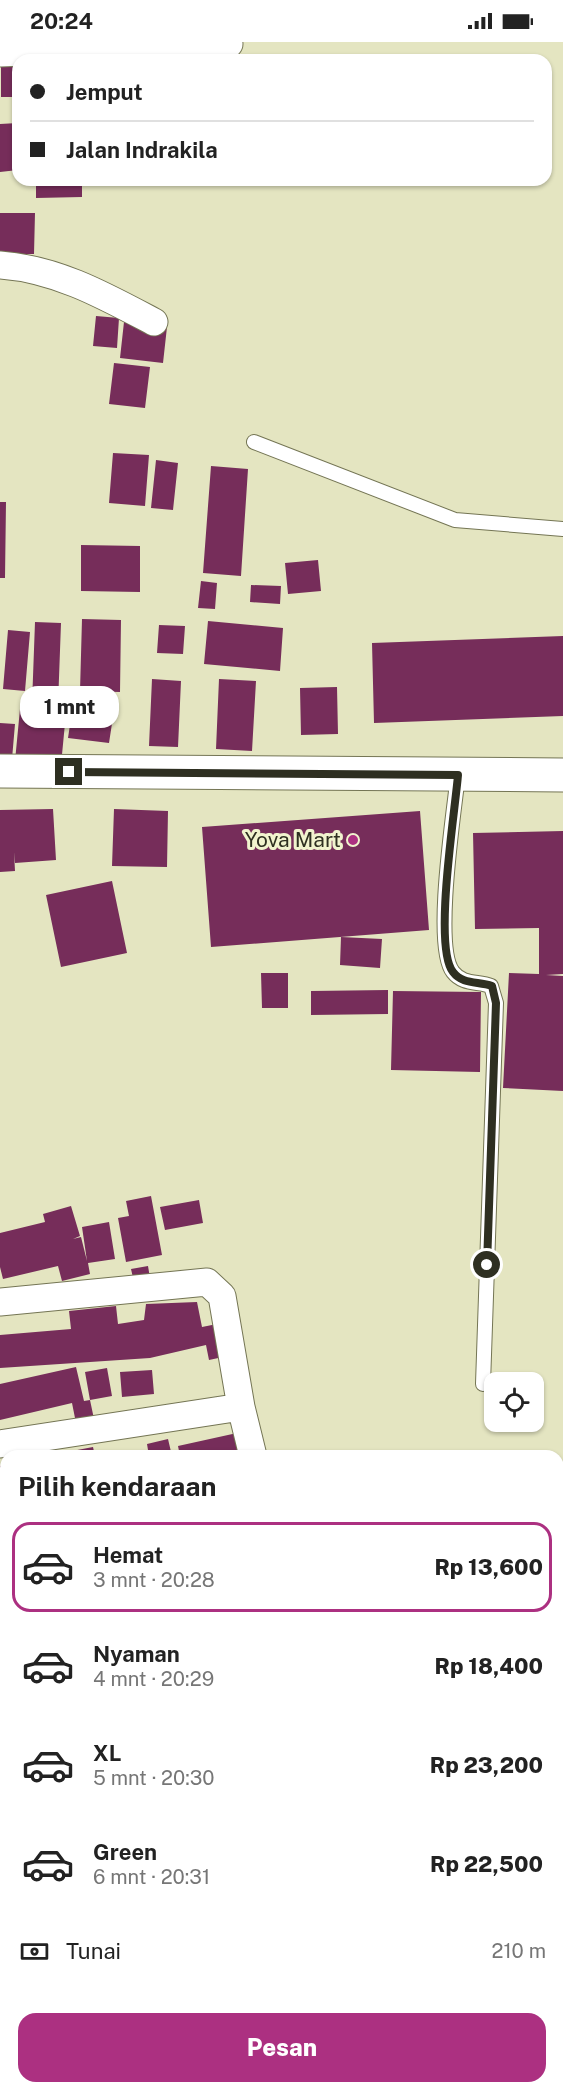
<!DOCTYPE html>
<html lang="id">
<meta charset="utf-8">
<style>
:root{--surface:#fff;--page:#f6f6f6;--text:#222;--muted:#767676;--line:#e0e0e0;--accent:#ac3081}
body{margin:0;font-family:"Public Sans",sans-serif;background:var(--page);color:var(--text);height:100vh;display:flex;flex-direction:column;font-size:22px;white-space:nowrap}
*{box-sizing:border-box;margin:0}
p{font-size:20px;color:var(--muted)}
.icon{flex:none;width:33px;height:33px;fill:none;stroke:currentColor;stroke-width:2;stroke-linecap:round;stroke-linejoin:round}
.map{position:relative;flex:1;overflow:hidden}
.panel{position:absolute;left:0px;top:1408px;width:564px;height:644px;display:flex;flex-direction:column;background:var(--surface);border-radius:18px 18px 0 0;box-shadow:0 2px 4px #0004}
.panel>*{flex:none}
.hud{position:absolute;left:12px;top:12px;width:540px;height:132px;border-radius:18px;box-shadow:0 2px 4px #0004;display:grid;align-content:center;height:132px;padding:0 18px;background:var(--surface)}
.fabs{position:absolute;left:484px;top:1330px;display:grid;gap:12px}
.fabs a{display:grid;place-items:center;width:60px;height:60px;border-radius:12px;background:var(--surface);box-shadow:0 2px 4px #0004;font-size:30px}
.end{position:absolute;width:27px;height:27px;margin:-14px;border:8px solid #2e2f21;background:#fff;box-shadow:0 0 0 3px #fff}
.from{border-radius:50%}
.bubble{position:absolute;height:42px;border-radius:18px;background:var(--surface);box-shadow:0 2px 4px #0004;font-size:20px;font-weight:800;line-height:42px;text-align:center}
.hud b{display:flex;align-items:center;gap:21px;height:57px;font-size:22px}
.hud b+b{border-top:2px solid var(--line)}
.hud i{width:15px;height:15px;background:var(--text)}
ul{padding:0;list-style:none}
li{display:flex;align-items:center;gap:18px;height:90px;margin:0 12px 9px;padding:0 6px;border:3px solid transparent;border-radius:18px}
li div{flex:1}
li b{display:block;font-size:22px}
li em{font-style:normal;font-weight:800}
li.current{border-color:var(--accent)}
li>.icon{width:54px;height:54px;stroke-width:1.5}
h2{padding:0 18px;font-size:27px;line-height:72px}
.pay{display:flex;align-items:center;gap:15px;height:66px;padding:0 18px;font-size:22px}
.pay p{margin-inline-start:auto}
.button{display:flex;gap:12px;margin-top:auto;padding:12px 18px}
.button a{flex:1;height:69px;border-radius:18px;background:var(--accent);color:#fff;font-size:24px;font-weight:800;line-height:69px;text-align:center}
.status{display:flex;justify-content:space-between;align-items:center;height:42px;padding:0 30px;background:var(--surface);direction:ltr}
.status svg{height:16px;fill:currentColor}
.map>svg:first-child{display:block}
</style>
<div class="status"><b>20:24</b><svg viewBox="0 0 49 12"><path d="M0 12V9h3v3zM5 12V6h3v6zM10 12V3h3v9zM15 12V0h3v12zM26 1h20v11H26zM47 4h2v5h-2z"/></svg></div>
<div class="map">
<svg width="563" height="2051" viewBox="0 0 563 2051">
<rect width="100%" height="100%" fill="#e4e5c1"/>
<path fill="#762d5a" d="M1,20H18V55H1Z
M18,81V128L0,130V82Z
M36,138H82V155L36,156Z
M0,171H35L34,212H0Z
M96,274L119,276L117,306L93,304Z
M124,280L167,285L163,321L120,316Z
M114,321L150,325L145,366L109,362Z
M113,411L149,413L145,464L109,461Z
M156,418L178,421L173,468L151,466Z
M211,424L248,427L241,534L203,531Z
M0,460H6L5,536H0Z
M81,503L140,504V550L81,549Z
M318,518L321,549L288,552L285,521Z
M201,539L217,541L215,567L198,566Z
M251,543L281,544L280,562L250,560Z
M82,577L121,578L120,650L80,649Z
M208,579L283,586L280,629L204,622Z
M35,580L61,581L58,663L32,662Z
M159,583L185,584L183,612L157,611Z
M8,588L30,590L25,649L3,647Z
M563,594V674L374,681L372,601Z
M152,637L181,639L178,705L149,704Z
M219,637L256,639L252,709L216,707Z
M337,645L338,692L301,693L300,646Z
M74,656L115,662L109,701L68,696Z
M20,667L66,671L61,723L15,719Z
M0,681L15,682L12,717H0Z
M53,767L56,818L15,821L14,810L15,829L0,830V768Z
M114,767L168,769L167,825L112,824Z
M420,769L429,888L211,905L202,785Z
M563,789V932L546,933L563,934V1049L503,1046L509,931L539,932V886L475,887L473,791Z
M112,839L127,911L61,925L46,853Z
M341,895L382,897L380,926L340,923Z
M261,931H288V966H262Z
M388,948V972L311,973V949Z
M393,949L481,950L480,1030L391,1028Z
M151,1154L162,1213L126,1220L118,1176L129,1174L126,1159Z
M199,1158L203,1181L165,1188L160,1165Z
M71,1164L80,1194L73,1197L81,1195L87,1219L82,1185L109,1180L115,1217L88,1221L90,1232L62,1239L58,1224L3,1237L0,1225V1191L45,1180L43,1172Z
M148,1224L150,1236L134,1240L131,1227Z
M197,1260L202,1285L217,1282L223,1315L209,1318L206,1303L150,1316L0,1326V1293L71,1287L69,1269L116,1264L118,1282L144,1278L146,1262Z
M76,1325L84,1359L90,1358L94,1377L76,1381L72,1361L0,1378V1342Z
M107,1326L112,1354L90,1358L85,1330Z
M152,1328L154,1352L122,1355L120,1330Z
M237,1391L243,1414H180L178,1404Z
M168,1397L172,1414H149L147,1402Z
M93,1405L95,1414H51V1413Z
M6,1423V1463L0,1465V1424Z
M6,1479V1514L0,1515V1480Z
M2,2012L6,2046L9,2051H0V2013Z"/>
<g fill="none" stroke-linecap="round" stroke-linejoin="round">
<defs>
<path id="lane" d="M254,400L455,478L563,487
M458,733C454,770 433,905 453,930C463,943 478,939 491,944L496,961L483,1342
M558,1492L563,1488"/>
<path id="street" d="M0,11L229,2
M0,223C57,227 105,254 154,280
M0,1260L207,1240L222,1254L241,1365L253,1414
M0,1402L241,1365
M0,1531L6,1530
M0,1659H6
M0,1755H6
M0,1861L6,1889
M0,1938L6,1937
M27,2046L28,2051"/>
<path id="secondary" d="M0,729L563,733"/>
</defs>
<use href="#lane" stroke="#747554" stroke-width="16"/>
<use href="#street" stroke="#747554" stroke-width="29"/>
<use href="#secondary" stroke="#747554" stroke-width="35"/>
<use href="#lane" stroke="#fff" stroke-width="14"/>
<use href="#street" stroke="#fff" stroke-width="27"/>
<use href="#secondary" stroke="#fff" stroke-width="33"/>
</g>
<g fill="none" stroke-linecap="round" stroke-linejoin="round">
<path stroke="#2e2f21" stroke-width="8" d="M69,730L458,733C455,770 433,905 453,930C463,943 478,939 492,944L496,961L487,1223"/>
</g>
<circle fill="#ac3081" stroke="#f1f3ce" stroke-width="2" cx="353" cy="798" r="6"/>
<g text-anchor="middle" stroke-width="6" stroke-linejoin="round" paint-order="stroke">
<g font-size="21" fill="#2e2f21" stroke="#f1f3ce" text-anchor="end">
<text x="341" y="805">Yova Mart</text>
</g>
</g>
</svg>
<div class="fabs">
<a><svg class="icon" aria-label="locate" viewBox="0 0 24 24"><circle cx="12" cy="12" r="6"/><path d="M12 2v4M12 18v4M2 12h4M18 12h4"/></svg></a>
</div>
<i class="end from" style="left:487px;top:1223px"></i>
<i class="end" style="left:69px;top:730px"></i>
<div class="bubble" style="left:20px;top:644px;width:99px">1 mnt</div>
<div class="hud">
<b><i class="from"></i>Jemput</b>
<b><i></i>Jalan Indrakila</b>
</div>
<section class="panel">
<h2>Pilih kendaraan</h2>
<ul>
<li class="current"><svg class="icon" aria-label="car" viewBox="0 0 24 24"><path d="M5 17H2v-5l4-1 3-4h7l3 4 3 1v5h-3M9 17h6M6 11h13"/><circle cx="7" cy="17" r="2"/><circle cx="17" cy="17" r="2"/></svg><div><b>Hemat</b><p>3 mnt · 20:28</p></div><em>Rp 13,600</em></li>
<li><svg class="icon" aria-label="car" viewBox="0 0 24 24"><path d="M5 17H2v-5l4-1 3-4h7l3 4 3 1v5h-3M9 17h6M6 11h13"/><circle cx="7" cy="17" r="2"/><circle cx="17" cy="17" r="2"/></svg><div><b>Nyaman</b><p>4 mnt · 20:29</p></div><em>Rp 18,400</em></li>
<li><svg class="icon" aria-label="car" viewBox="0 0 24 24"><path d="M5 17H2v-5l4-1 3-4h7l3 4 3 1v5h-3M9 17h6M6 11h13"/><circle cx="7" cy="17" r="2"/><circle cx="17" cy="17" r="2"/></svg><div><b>XL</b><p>5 mnt · 20:30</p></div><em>Rp 23,200</em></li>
<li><svg class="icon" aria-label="car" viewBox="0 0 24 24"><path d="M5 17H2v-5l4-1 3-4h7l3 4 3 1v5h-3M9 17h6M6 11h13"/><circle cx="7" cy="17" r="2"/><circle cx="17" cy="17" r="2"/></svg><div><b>Green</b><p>6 mnt · 20:31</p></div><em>Rp 22,500</em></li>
</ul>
<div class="pay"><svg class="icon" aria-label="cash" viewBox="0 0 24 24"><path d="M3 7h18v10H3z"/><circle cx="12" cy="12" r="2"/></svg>Tunai<p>210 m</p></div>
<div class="button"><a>Pesan</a></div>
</section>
</div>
